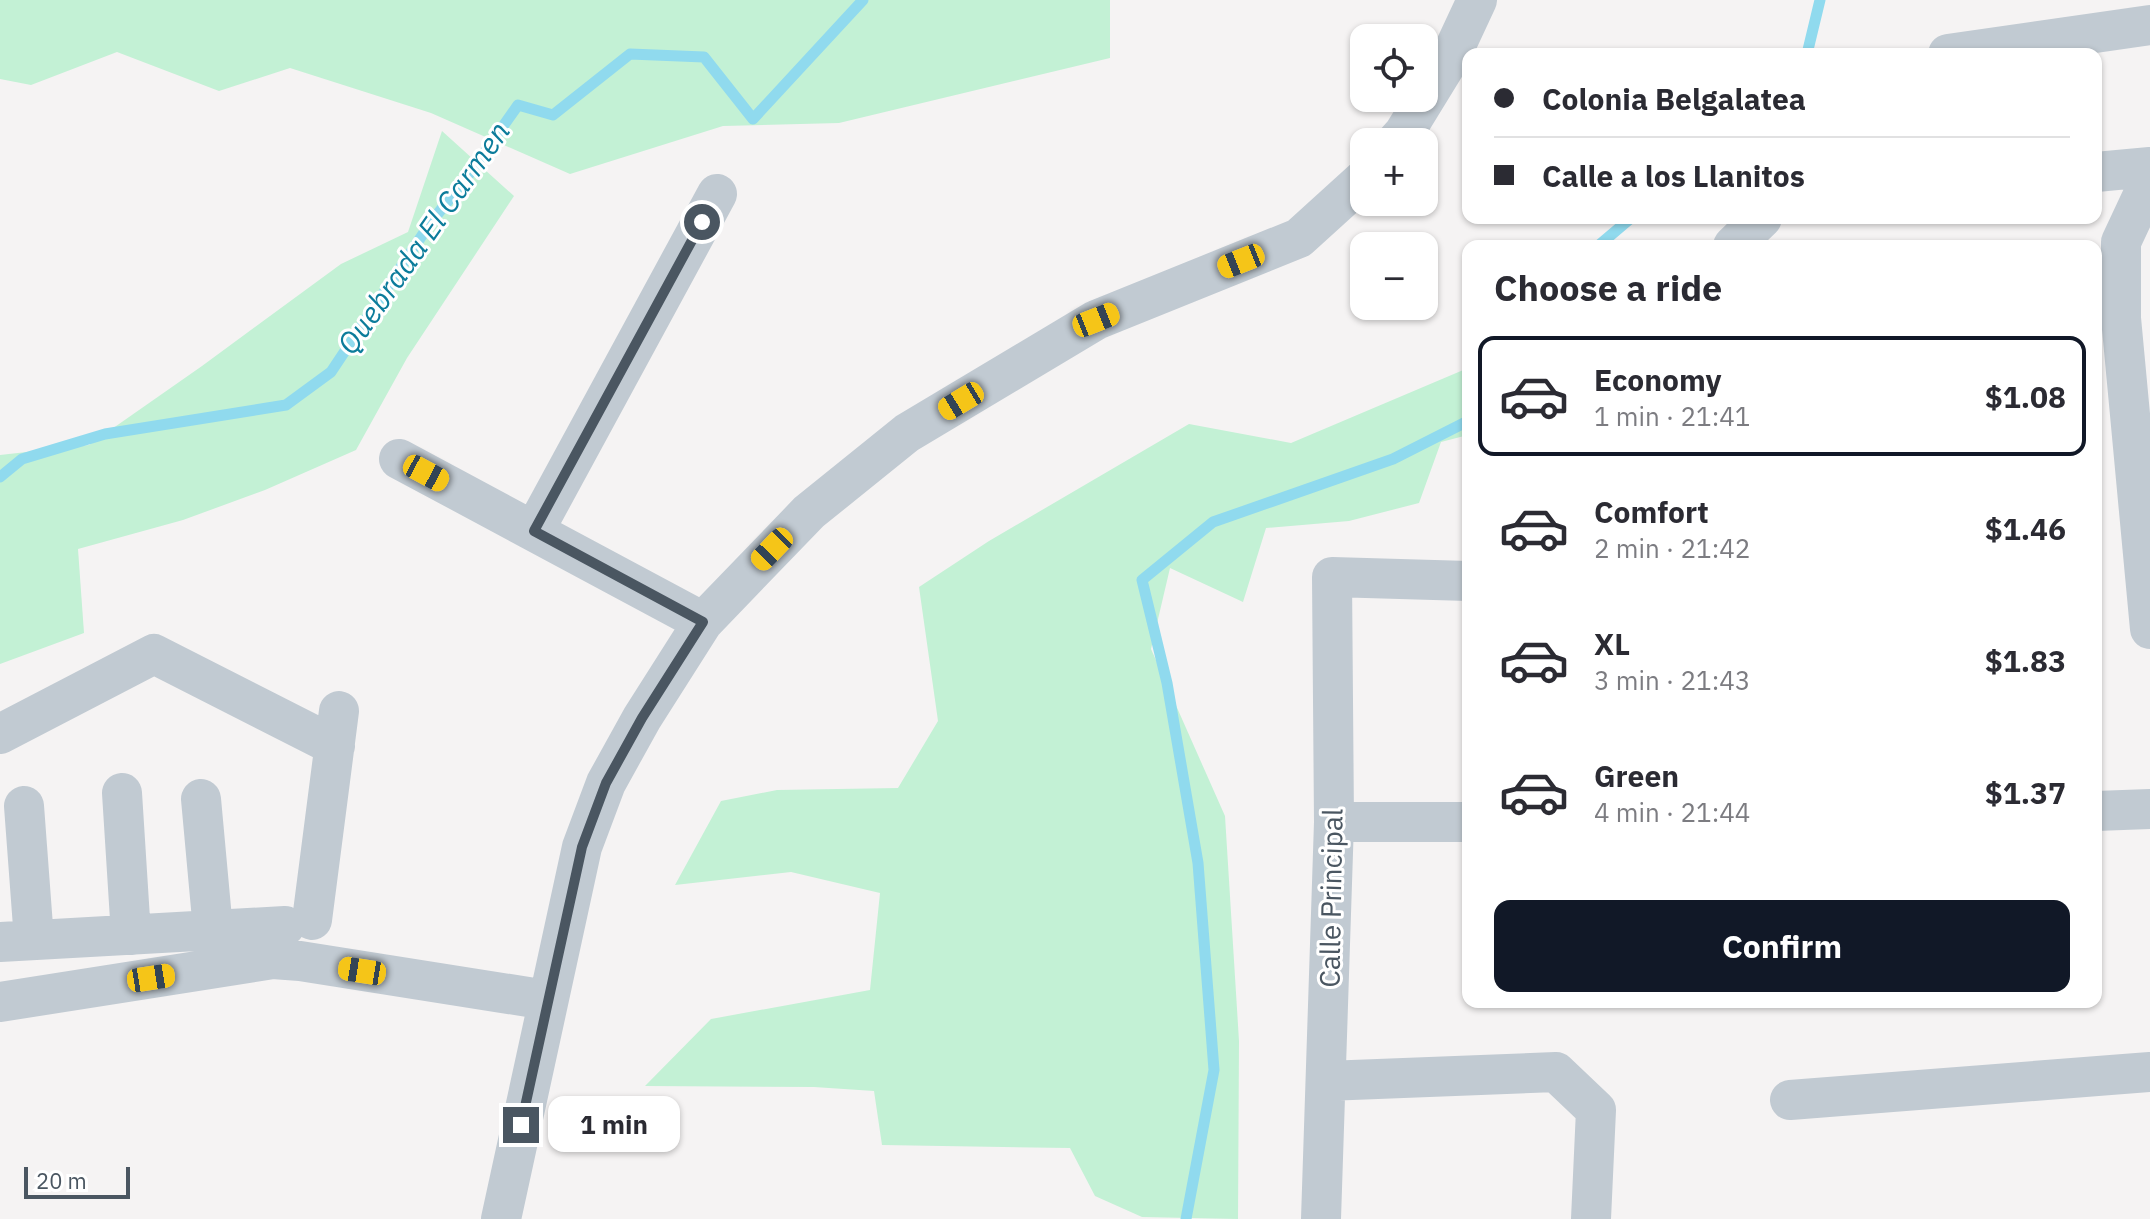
<!DOCTYPE html>
<meta charset="utf-8">
<style>
:root{--surface:#fff;--page:#f7f7f7;--text:#2b2b33;--muted:#7c7c81;--line:#e1e1e2;--accent:#111827}
body{margin:0;font-family:"IBM Plex Sans",sans-serif;background:var(--page);color:var(--text);height:100vh;display:flex;flex-direction:column;font-size:30px;white-space:nowrap}
*{box-sizing:border-box;margin:0}
p{font-size:26px;color:var(--muted)}
.icon{flex:none;width:44px;height:44px;fill:none;stroke:currentColor;stroke-width:2;stroke-linecap:round;stroke-linejoin:round}
.map{position:relative;flex:1;overflow:hidden}
.side{position:absolute;left:1462px;top:240px;width:640px;height:768px;display:flex;flex-direction:column;background:var(--surface);border-radius:16px;box-shadow:0 2px 6px #0004}
.side>*{flex:none}
.banner{position:absolute;left:1462px;top:48px;width:640px;height:176px;border-radius:16px;box-shadow:0 2px 6px #0004;display:grid;align-content:center;height:176px;padding:0 32px;background:var(--surface)}
.tools{position:absolute;left:1350px;top:24px;display:grid;gap:16px}
.tools a{display:grid;place-items:center;width:88px;height:88px;border-radius:16px;background:var(--surface);box-shadow:0 2px 6px #0004;font-size:40px}
.scale{position:absolute;left:24px;bottom:20px;width:106px;box-sizing:border-box;padding-left:8px;border:4px solid #4a5661;border-top:0;font-size:22px;line-height:28px;white-space:nowrap;color:#4a5661;-webkit-text-stroke:6px #fff;paint-order:stroke}
.end{position:absolute;width:36px;height:36px;margin:-18px;border:10px solid #4a5661;background:#fff;box-shadow:0 0 0 4px #fff}
.from{border-radius:50%}
.bubble{position:absolute;height:56px;border-radius:16px;background:var(--surface);box-shadow:0 2px 6px #0004;font-size:26px;font-weight:700;line-height:56px;text-align:center}
.car{position:absolute;width:24px;height:48px;margin:-24px -12px;border-radius:10px;box-shadow:0 0 6px 2px #0007;background:linear-gradient(#f5c518 24%,#345 0 40%,#f5c518 0 76%,#345 0 86%,#f5c518 0)}
.banner b{display:flex;align-items:center;gap:28px;height:76px;font-size:30px}
.banner b+b{border-top:2px solid var(--line)}
.banner i{width:20px;height:20px;background:var(--text)}
ul{padding:0;list-style:none}
li{display:flex;align-items:center;gap:24px;height:120px;margin:0 16px 12px;padding:0 16px;border:4px solid transparent;border-radius:16px}
li div{flex:1}
li b{display:block;font-size:30px}
li em{font-style:normal;font-weight:700}
li.on{border-color:var(--accent)}
li>.icon{width:72px;height:72px;stroke-width:1.5}
h2{padding:0 32px;font-size:36px;line-height:96px}
.button{display:flex;gap:16px;margin-top:auto;padding:16px 32px}
.button a{flex:1;height:92px;border-radius:16px;background:var(--accent);color:#fff;font-size:32px;font-weight:700;line-height:92px;text-align:center}
.map>svg:first-child{display:block}
</style>
<div class="map">
<svg width="2150" height="1219" viewBox="0 0 2150 1219">
<rect width="100%" height="100%" fill="#f5f3f3"/>
<path fill="#c3f1d5" d="M0,0H1110V58L839,123L723,126L570,174L431,113L290,68L219,91L117,52L31,85L0,79Z
M442,131L514,196L407,358L356,450L265,490L183,520L78,549L84,633L0,664V455L89,445L202,366L341,264L408,232Z
M1468,368V435L1441,442L1419,503L1349,521L1266,528L1243,602L1170,568L1151,649L1225,816L1239,1041L1238,1219L1142,1217L1095,1196L1070,1148L882,1145L874,1091L814,1087L645,1086L711,1019L870,990L880,893L791,872L675,885L721,801L777,790L898,788L938,721L919,587L989,541L1189,424L1291,443Z"/>
<g fill="none" stroke-linecap="round" stroke-linejoin="round">
<path stroke="#90daee" stroke-width="11" d="M1807,54L1820,0
M1598,246L1631,218
M0,477L22,459L105,434L286,405L331,372L429,225L473,169L518,105L553,115L630,54L704,57L753,119L863,0
M1186,1219L1214,1070L1198,863L1167,683L1142,580L1213,522L1393,459L1468,421"/>
<path stroke="#c1cad2" stroke-width="40" d="M1948,54L2150,25
M1396,142L1404,133L1450,58L1477,0
M2096,172L2150,167
M2150,180L2121,242V318L2150,629
M1733,246L1762,218
M399,459L703,622
M534,531L717,194
M0,734L154,654L335,746
M122,793L131,935
M201,799L213,930
M24,806L34,940
M2096,811L2150,809
M1334,822H1468
M312,920L339,711
M0,942L285,926
M0,1002L273,959L300,961L547,1000
M1326,1081L1556,1072L1596,1110L1591,1219
M1790,1100L2150,1072
M501,1219L582,847L606,783L642,718L703,622L809,512L907,433L1096,320L1299,238L1364,179
M1321,1219L1334,822L1332,577L1468,581"/>
</g>
<g fill="none" stroke-linecap="round" stroke-linejoin="round">
<path stroke="#4a5661" stroke-width="10" d="M521,1125L582,847L606,783L642,718L703,622L534,531L702,222"/>
</g>
<g text-anchor="middle" stroke-width="6" stroke-linejoin="round" paint-order="stroke">
<g font-size="28" fill="#4a5661" stroke="#fff">
<text transform="translate(1331 898) rotate(-89)" y="10">Calle Principal</text>
</g>
<g font-size="30" font-style="italic" fill="#0c7c9b" stroke="#fff">
<text transform="translate(424 238) rotate(-55)" y="10">Quebrada El Carmen</text>
</g>
</g>
</svg>
<div class="tools">
<a><svg class="icon" aria-label="locate" viewBox="0 0 24 24"><circle cx="12" cy="12" r="6"/><path d="M12 2v4M12 18v4M2 12h4M18 12h4"/></svg></a>
<a>+</a>
<a>−</a>
</div>
<div class="scale">20 m</div>
<i class="end from" style="left:702px;top:222px"></i>
<i class="end" style="left:521px;top:1125px"></i>
<div class="bubble" style="left:548px;top:1096px;width:132px">1 min</div>
<i class="car" style="left:1241px;top:261px;rotate:248deg"></i>
<i class="car" style="left:1096px;top:320px;rotate:68deg"></i>
<i class="car" style="left:961px;top:401px;rotate:239deg"></i>
<i class="car" style="left:426px;top:473px;rotate:118deg"></i>
<i class="car" style="left:772px;top:549px;rotate:224deg"></i>
<i class="car" style="left:362px;top:971px;rotate:279deg"></i>
<i class="car" style="left:151px;top:978px;rotate:81deg"></i>
<div class="banner">
<b><i class="from"></i>Colonia Belgalatea</b>
<b><i></i>Calle a los Llanitos</b>
</div>
<section class="side">
<h2>Choose a ride</h2>
<ul>
<li class="on"><svg class="icon" aria-label="car" viewBox="0 0 24 24"><path d="M5 17H2v-5l4-1 3-4h7l3 4 3 1v5h-3M9 17h6M6 11h13"/><circle cx="7" cy="17" r="2"/><circle cx="17" cy="17" r="2"/></svg><div><b>Economy</b><p>1 min · 21:41</p></div><em>$1.08</em></li>
<li><svg class="icon" aria-label="car" viewBox="0 0 24 24"><path d="M5 17H2v-5l4-1 3-4h7l3 4 3 1v5h-3M9 17h6M6 11h13"/><circle cx="7" cy="17" r="2"/><circle cx="17" cy="17" r="2"/></svg><div><b>Comfort</b><p>2 min · 21:42</p></div><em>$1.46</em></li>
<li><svg class="icon" aria-label="car" viewBox="0 0 24 24"><path d="M5 17H2v-5l4-1 3-4h7l3 4 3 1v5h-3M9 17h6M6 11h13"/><circle cx="7" cy="17" r="2"/><circle cx="17" cy="17" r="2"/></svg><div><b>XL</b><p>3 min · 21:43</p></div><em>$1.83</em></li>
<li><svg class="icon" aria-label="car" viewBox="0 0 24 24"><path d="M5 17H2v-5l4-1 3-4h7l3 4 3 1v5h-3M9 17h6M6 11h13"/><circle cx="7" cy="17" r="2"/><circle cx="17" cy="17" r="2"/></svg><div><b>Green</b><p>4 min · 21:44</p></div><em>$1.37</em></li>
</ul>
<div class="button"><a>Confirm</a></div>
</section>
</div>
